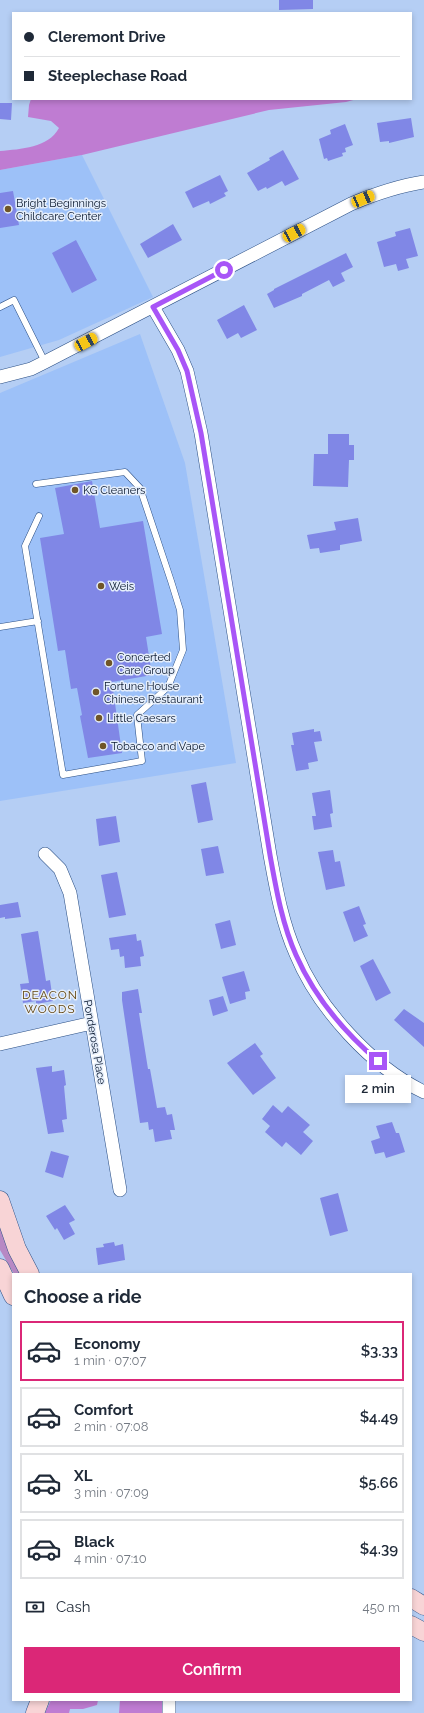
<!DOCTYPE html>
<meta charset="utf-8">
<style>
:root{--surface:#fff;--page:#f2f2f3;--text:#1f2937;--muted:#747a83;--line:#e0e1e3;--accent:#db2777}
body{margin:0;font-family:Raleway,sans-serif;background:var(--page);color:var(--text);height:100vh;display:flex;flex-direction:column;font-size:15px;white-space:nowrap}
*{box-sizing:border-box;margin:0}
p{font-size:13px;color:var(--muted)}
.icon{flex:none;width:22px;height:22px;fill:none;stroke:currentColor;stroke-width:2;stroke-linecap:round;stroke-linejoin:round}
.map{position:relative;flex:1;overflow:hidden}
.drawer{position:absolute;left:12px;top:1273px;width:400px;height:428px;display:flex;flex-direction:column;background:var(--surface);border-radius:0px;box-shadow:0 2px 6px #0003}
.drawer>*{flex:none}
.hud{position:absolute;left:12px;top:12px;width:400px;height:88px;border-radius:0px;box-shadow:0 2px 6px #0003;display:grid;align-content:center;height:88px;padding:0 12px;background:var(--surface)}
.end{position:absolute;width:18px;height:18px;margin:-9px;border:5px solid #a855f7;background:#fff;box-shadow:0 0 0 2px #fff}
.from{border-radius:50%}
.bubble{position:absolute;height:28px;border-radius:0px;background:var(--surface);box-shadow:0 2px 6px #0003;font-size:13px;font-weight:600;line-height:28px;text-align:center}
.car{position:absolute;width:12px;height:24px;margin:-12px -6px;border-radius:5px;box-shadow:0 0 3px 1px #0007;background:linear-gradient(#f5c518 24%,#345 0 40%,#f5c518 0 76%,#345 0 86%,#f5c518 0)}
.hud b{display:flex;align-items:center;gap:14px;height:38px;font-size:15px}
.hud b+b{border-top:1px solid var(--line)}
.hud i{width:10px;height:10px;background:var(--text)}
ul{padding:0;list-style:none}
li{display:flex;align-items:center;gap:12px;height:60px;margin:0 8px 6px;padding:0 4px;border:2px solid var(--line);border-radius:0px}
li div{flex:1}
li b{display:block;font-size:15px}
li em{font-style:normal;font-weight:600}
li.on{border-color:var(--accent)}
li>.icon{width:36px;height:36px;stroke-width:1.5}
h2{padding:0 12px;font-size:18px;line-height:48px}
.pay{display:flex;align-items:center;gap:10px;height:44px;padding:0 12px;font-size:15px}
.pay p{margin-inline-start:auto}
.cta{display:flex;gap:8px;margin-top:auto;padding:8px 12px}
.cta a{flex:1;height:46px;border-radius:0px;background:var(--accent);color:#fff;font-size:16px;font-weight:600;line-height:46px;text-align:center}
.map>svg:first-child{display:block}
</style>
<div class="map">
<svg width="424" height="1713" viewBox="0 0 424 1713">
<rect width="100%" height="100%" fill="#b5cef4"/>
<path fill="#9dc1f8" d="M82,155L153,297L59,340L0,357V170Z
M140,334L185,463L236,763L0,801V393Z"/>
<path fill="#b789c4" d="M0,1228L21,1274H14L0,1250Z"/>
<path fill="#bf7cd2" d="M31,99H357L346,102L269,110L82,155L0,170V151C21,149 48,148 59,128L51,121L28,117L29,105Z
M51,1700H98L97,1705L83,1709H70L69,1713H45Z
M120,1700H166L165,1713H119Z"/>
<path fill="#8087e6" d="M279,0H313V9L279,10Z
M0,103H12L11,120L0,119Z
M411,118L414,137L389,143V141L380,142L377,123Z
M345,124L353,145L345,148L346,152L342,153L343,156L328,161L327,158L324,159L319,139L331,134L330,130Z
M283,150L299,179L285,186L282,181L267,189L266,187L258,191L247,173L270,160L269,158Z
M220,175L228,191L224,193L226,196L210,204L209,201L193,208L185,192Z
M13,191L19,225L0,228V193Z
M173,224L182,240L148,258L140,244Z
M410,228L418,256L406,259L409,268L398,271L396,264L384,267L377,242L396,236L395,232Z
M76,240L97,280L72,293L52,253Z
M346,253L353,267L341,273L345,281L333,287L329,280L302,294V296L274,308L267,294L274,290V289Z
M244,305L257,330L241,338L238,333L227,339L217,320Z
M328,434H349V445H354V460H349L348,487L313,486L314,454H328Z
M92,481L100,528L143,521L162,634L146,637L152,675L112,682L122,753L88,758L80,716L82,715L77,688L71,689L65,650L58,651L40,538L64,534L55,488Z
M358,518L362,541L340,545V550L320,553L319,548L310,549L307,535L336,530L334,522Z
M314,729V732L320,731L322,741L314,742L318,761L308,763L309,769L296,771L291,745H294L292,733Z
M206,782L213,820L198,823L191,785Z
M330,790L333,813L330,814L332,827L314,830L312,816H316L312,793Z
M116,816L120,842L99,846L96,819Z
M218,846L224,873L206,876L201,849Z
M333,850L335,862L340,861L345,886L326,890L318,852Z
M117,872L126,915L109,918L101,875Z
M18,902L21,917L5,919V917L0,918V905Z
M359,906L366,924L363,925L368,936L354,942L343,912Z
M230,920L236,945L221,949L215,924Z
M38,931L46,981L50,980L53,1001L36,1004V1001L23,1003L20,984L29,983L21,934Z
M136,934L137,941L141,940L144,956L140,957L141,966L125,968L124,956L120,957L119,949L111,950L109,938Z
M373,959L391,993L376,1001L360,966Z
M244,971L250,991L245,992L246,999L230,1004L222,977Z
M138,989L142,1013H139L148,1069H150L157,1108L165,1107L167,1115L172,1114L175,1130H170L172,1139L155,1142L153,1129L149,1130L148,1122L140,1123L122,1000V992Z
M223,996L228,1011L213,1016L209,1000Z
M404,1009L424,1023V1047L394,1020Z
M255,1043L263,1054L260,1056L276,1078L253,1095L227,1063Z
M52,1066V1072L64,1070L66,1085L64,1086L67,1119L62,1120L64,1132L48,1134L36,1068Z
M273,1105L282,1113L288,1106L310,1125L303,1132L313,1141L301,1155L286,1142L282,1147L265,1132L270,1126L262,1119Z
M392,1122L396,1133H399L405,1152L386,1158L384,1152L375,1154L371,1141L380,1138L376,1126Z
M51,1151L69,1156L63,1178L45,1172Z
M338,1193L348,1231L330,1236L320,1198Z
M65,1205L75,1220L69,1223L75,1234L64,1240L57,1228L55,1230L46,1216Z
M114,1242L115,1246L123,1244L125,1260L98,1265L96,1248L104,1247L103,1244Z"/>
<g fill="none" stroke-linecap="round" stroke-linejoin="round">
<defs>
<path id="lane" d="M0,307L14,300L45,362
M36,484L125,472L140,488L171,581L180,610L183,650L168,687L137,715L142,761L63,775L25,546L39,516
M0,627L38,621"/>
<path id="street" d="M153,307L178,350L187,371L201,433L270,855C276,888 282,923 296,954C318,1008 372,1067 424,1092
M0,377L31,369L45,362L351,204C375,194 398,186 424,182
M45,854L60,869L70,893L120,1190
M0,1044L92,1023
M169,1713V1700"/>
<path id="secondary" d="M0,1200L17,1249L30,1274
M0,1268L13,1296
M411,1598L424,1606
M411,1625L424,1632
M35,1713L40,1700"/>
</defs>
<use href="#lane" stroke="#2b4f84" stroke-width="7"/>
<use href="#street" stroke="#2b4f84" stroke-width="14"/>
<use href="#secondary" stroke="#2b4f84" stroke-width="19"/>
<use href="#lane" stroke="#fff" stroke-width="6"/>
<use href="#street" stroke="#fff" stroke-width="13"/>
<use href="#secondary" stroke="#f8d4d6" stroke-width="18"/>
</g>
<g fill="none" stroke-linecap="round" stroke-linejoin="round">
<path stroke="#a855f7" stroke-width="5" d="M224,270L153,307L178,350L187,371L201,433L270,855C276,888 282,924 296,955C314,996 344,1032 378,1061"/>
</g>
<g fill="#705527" stroke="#e5eefb" stroke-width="1.5">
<circle cx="8" cy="209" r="4"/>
<circle cx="75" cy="490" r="4"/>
<circle cx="101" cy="586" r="4"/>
<circle cx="109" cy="663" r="4"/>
<circle cx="96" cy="692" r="4"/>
<circle cx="99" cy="718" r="4"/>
<circle cx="103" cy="746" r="4"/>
</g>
<g text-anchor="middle" stroke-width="3" stroke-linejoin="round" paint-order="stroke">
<g font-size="11" fill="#08172e" stroke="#e5eefb" text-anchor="start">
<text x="16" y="207">Bright Beginnings<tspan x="16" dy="13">Childcare Center</tspan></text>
<text x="83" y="494">KG Cleaners</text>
<text x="109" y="590">Weis</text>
<text x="117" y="661">Concerted<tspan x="117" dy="13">Care Group</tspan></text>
<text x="104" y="690">Fortune House<tspan x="104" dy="13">Chinese Restaurant</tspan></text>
<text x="107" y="722">Little Caesars</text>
<text x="111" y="750">Tobacco and Vape</text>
</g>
<g font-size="11" fill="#08172e" stroke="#e5eefb">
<text transform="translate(95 1042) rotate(80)" y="4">Ponderosa Place</text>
</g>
<g font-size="12" letter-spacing="1" fill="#664811" stroke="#e5eefb">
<text x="50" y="999">DEACON<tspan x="50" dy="14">WOODS</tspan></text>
</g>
</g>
</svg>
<i class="end from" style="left:224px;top:270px"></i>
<i class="end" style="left:378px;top:1061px"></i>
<div class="bubble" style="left:345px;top:1075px;width:66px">2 min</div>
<i class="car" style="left:363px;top:199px;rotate:67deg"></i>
<i class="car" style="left:294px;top:233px;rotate:62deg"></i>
<i class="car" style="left:86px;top:342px;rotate:62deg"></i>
<div class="hud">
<b><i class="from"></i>Cleremont Drive</b>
<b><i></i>Steeplechase Road</b>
</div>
<section class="drawer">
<h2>Choose a ride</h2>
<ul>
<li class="on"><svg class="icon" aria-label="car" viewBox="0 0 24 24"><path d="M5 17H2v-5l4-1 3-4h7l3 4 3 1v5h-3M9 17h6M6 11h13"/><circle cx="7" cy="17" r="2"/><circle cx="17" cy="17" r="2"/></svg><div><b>Economy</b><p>1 min · 07:07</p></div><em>$3.33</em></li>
<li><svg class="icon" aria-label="car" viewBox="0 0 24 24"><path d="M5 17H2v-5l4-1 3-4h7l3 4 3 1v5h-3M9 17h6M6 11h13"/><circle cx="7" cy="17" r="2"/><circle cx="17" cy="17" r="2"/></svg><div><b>Comfort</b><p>2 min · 07:08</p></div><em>$4.49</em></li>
<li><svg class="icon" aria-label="car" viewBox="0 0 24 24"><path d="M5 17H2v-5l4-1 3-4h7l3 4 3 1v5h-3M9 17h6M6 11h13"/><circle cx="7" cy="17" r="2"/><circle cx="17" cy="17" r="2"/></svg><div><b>XL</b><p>3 min · 07:09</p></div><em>$5.66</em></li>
<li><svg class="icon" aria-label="car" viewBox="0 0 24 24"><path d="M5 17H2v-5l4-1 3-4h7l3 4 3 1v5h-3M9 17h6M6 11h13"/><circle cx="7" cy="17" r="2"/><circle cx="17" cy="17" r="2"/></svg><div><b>Black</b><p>4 min · 07:10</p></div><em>$4.39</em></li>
</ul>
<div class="pay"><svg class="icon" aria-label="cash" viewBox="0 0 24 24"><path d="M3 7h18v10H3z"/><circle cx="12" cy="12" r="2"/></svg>Cash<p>450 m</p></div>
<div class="cta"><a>Confirm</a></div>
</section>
</div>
